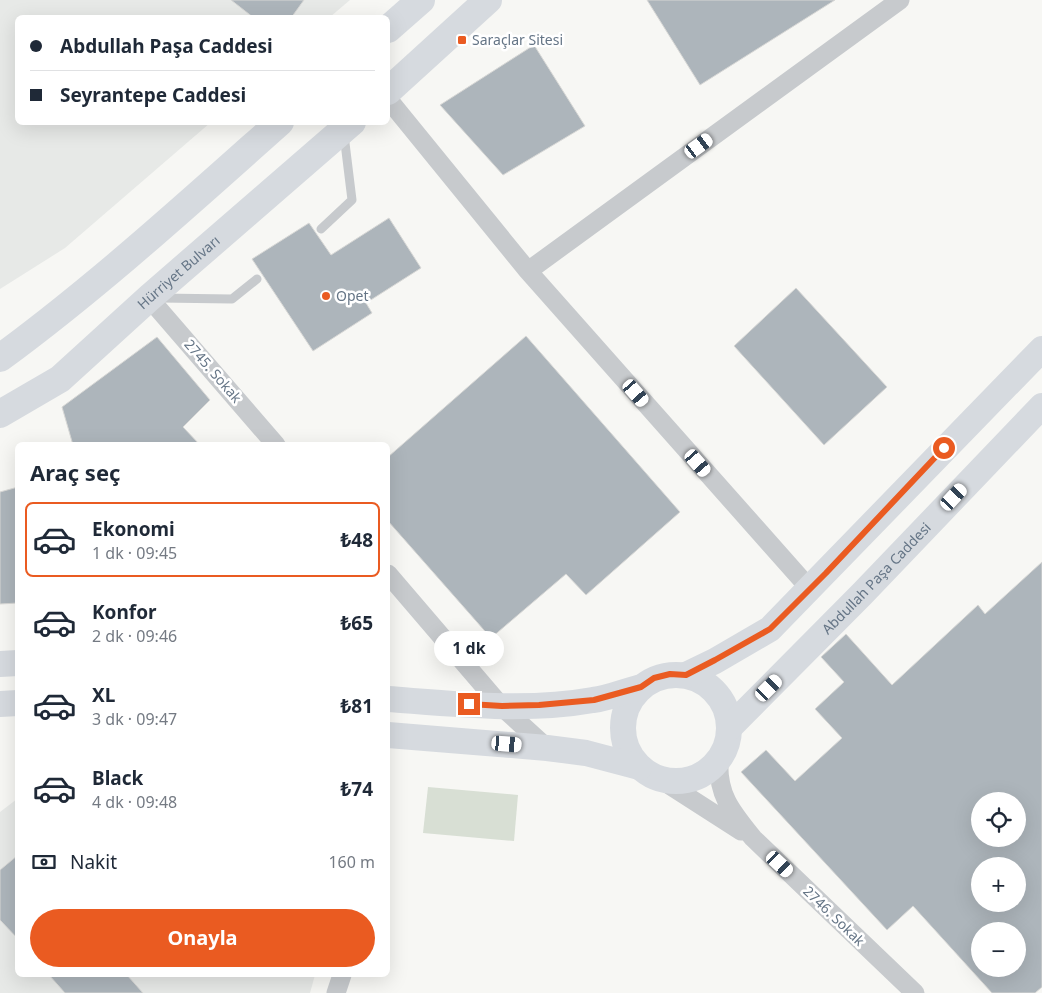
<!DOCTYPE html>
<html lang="tr">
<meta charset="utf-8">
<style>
:root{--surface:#fff;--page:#f6f6f7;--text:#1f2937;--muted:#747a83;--line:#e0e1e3;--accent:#ea5b21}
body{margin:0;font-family:"Noto Sans",sans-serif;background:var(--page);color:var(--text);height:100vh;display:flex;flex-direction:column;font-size:19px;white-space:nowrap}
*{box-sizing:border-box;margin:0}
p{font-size:16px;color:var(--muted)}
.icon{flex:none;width:28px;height:28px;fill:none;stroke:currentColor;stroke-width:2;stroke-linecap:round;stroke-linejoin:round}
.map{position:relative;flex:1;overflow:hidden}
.drawer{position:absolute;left:15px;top:442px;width:375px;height:535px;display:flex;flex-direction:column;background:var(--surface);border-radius:8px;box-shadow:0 5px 20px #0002}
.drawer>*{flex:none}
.top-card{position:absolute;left:15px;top:15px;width:375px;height:110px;border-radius:8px;box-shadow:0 5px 20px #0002;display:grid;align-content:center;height:110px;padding:0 15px;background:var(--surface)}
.fabs{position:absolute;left:971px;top:792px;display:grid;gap:10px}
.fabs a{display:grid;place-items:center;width:55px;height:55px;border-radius:50%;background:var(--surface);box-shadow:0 5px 20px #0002;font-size:25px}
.end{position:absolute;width:22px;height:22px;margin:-11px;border:6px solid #ea5b21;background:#fff;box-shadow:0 0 0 2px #fff}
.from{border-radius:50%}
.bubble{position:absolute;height:35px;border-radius:18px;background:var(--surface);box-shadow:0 5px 20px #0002;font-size:16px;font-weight:700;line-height:35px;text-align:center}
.car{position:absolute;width:15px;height:30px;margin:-15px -8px;border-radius:6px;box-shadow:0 0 4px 1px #0007;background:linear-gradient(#fff 24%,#345 0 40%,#fff 0 76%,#345 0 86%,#fff 0)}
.top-card b{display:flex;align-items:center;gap:18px;height:48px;font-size:19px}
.top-card b+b{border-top:1px solid var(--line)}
.top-card i{width:12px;height:12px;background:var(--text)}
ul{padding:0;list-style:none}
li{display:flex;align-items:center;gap:15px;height:75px;margin:0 10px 8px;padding:0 5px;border:2px solid transparent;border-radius:8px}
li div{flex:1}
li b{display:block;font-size:19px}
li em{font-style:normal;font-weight:700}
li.selected{border-color:var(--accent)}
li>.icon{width:45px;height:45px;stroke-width:1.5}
h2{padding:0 15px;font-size:22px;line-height:60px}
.pay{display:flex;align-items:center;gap:12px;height:55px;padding:0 15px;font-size:19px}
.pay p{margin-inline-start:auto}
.action{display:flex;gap:10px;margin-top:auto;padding:10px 15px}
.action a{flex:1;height:58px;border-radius:30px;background:var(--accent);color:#fff;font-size:20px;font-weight:700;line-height:58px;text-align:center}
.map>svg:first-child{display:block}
</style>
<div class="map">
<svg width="1042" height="993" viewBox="0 0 1042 993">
<rect width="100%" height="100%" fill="#f7f7f4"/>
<path fill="#e7e9e7" d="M0,0H350L330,17L18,18V122L210,123L65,248L0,289Z
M17,799L18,975H315L310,993H0V812Z"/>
<path fill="#d8dfd4" d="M428,787L518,795L514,841L423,833Z"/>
<path fill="#adb5bb" stroke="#d8d8d6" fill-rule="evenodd" d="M231,0H304L291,18H254Z
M647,0H835L700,85Z
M534,45L585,126L503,175L440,105Z
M389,218L421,268L366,303L372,313L313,351L252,259L309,223L331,255Z
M796,288L887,387L824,445L734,346Z
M526,336L680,512L586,595L566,574L491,638L388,521V457Z
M157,337L210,400L183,427L200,445H73L62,407Z
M18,487V603L0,604V492Z
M1042,562V987L1035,993H992L913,906L887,930L741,772L766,750L795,781L842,738L815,709L844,682L821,657L846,634L892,685L978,605L985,614ZM980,801H1018V839H980ZM980,866H1018V904H980ZM980,931H1018V969H980Z
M18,855V939L0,920V870Z
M49,975H127L143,993H65Z"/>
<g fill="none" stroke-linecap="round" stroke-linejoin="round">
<path stroke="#c7cacd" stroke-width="9" d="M321,229L352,200L344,135
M160,298L232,299L257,279"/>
<path stroke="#c7cacd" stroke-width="19" d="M388,99L528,271
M149,298L276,445
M388,574L501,706L547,748
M810,589L528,271L900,0
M719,760C717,795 732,812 753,838L915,993
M660,779L741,831
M336,993L342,975"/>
<g stroke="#d6dadf" stroke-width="26">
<path d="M0,664L18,663"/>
<circle cx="676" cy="728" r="53"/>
<path d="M686,675L715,661L770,629L1042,349"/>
<path d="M388,699C455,704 526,712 593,700C609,698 625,691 641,687"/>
<path d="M0,704L18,703"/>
<path id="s1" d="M729,728L862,594L1042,406"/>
<path d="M388,735L547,748L586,753L639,767"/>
</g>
<g stroke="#d6dadf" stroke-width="28">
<path d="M388,29L421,0"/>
<path d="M388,91L488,0"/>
<path d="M0,358C98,286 189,203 280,122"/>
<path id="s2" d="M0,414L60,379L149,298L352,122"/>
</g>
</g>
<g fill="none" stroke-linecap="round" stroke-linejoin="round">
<path stroke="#ea5b21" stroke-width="6" d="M469,704L502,706L539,705L594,700L641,687L654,678L670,674L686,675L715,660L770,629L826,573L944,448"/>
</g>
<g fill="#ea5b21" stroke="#fff" stroke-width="2">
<rect x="457" y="35" width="10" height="10" rx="2.5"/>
<circle cx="326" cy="296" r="5"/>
</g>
<g text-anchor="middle" stroke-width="5" stroke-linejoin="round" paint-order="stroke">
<g font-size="14" fill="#657586" stroke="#fff" text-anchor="start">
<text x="472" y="45">Saraçlar Sitesi</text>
<text x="336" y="301">Opet</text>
</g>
<g font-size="14" fill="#657586" stroke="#fff">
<text dy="5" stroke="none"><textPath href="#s2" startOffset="229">Hürriyet Bulvarı</textPath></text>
<text transform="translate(213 371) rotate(49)" y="5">2745. Sokak</text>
<text dy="5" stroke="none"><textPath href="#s1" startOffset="210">Abdullah Paşa Caddesi</textPath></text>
<text transform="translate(834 916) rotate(44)" y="5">2746. Sokak</text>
</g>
</g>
</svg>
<div class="fabs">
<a><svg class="icon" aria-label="locate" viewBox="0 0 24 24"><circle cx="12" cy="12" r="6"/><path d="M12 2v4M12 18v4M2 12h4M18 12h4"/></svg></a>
<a>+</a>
<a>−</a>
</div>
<i class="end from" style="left:944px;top:448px"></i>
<i class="end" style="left:469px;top:704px"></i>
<div class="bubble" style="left:434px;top:631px;width:70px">1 dk</div>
<i class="car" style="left:699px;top:146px;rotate:54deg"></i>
<i class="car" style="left:636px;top:393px;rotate:139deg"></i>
<i class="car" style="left:698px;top:463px;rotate:139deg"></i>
<i class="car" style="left:954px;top:497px;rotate:43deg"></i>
<i class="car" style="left:769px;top:688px;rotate:45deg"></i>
<i class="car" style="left:507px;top:744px;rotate:95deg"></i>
<i class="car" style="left:780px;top:864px;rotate:133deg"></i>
<div class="top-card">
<b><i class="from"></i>Abdullah Paşa Caddesi</b>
<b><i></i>Seyrantepe Caddesi</b>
</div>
<section class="drawer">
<h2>Araç seç</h2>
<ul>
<li class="selected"><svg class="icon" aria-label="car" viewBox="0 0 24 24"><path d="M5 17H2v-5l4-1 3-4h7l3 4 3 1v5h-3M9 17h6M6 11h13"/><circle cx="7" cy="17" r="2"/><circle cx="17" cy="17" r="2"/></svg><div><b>Ekonomi</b><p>1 dk · 09:45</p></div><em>₺48</em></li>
<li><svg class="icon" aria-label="car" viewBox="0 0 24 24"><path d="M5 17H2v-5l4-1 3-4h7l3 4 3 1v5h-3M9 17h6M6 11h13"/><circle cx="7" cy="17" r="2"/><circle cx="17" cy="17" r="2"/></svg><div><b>Konfor</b><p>2 dk · 09:46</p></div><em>₺65</em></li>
<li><svg class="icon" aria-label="car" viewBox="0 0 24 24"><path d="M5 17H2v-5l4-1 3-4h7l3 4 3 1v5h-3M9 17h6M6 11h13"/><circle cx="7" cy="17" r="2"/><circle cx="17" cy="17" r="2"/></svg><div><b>XL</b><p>3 dk · 09:47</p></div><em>₺81</em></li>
<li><svg class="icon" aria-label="car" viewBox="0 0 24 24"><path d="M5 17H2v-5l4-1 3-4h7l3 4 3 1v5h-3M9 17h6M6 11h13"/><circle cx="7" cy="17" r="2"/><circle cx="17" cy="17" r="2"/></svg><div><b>Black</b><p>4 dk · 09:48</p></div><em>₺74</em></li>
</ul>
<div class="pay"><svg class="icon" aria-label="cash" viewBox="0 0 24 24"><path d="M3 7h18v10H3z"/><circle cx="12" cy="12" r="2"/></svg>Nakit<p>160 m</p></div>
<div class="action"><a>Onayla</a></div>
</section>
</div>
